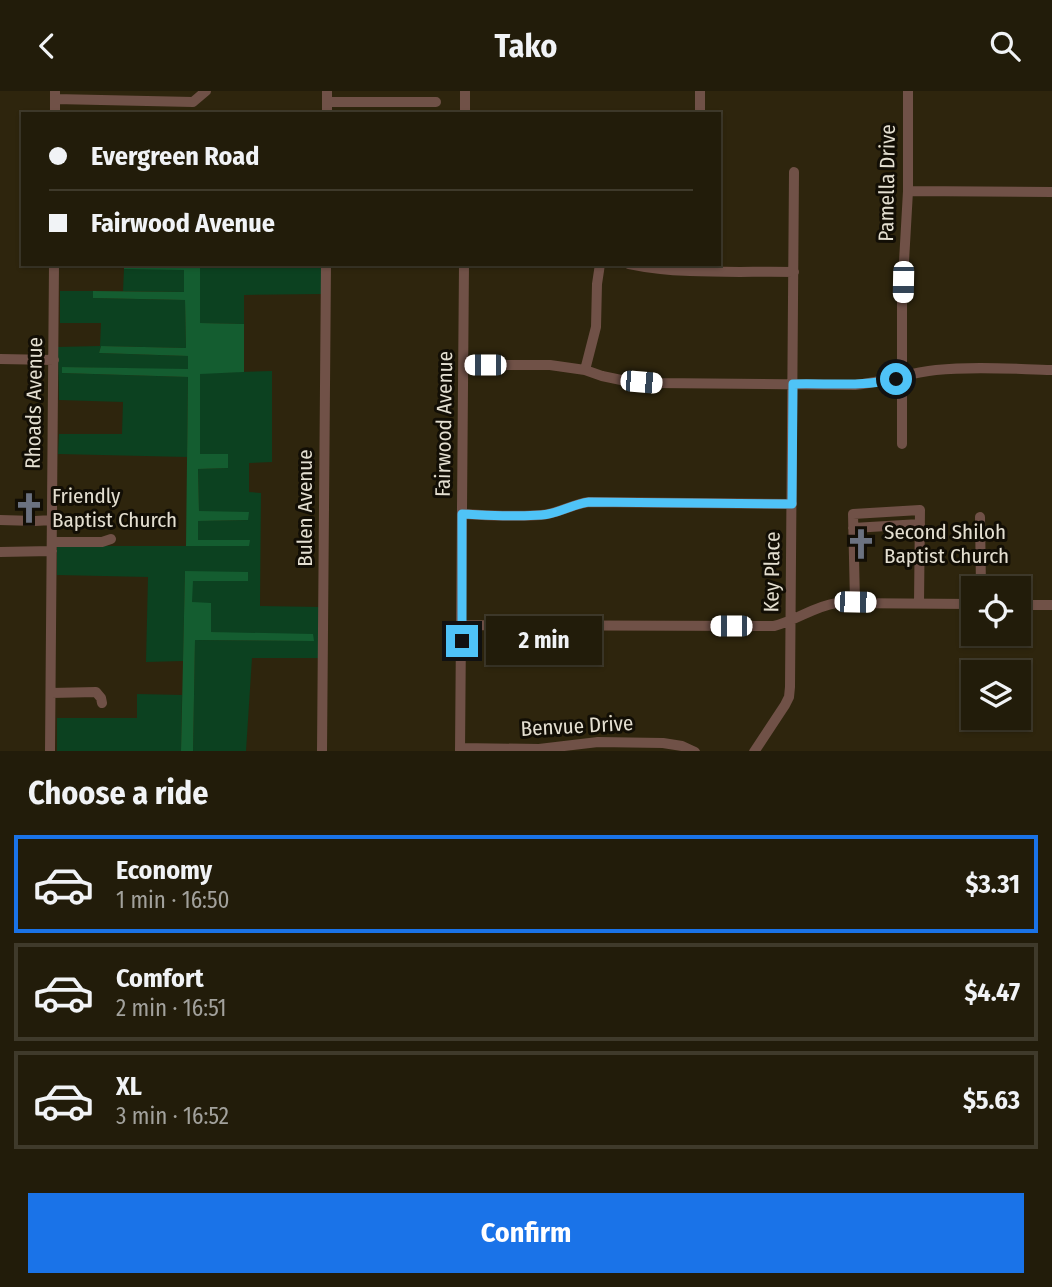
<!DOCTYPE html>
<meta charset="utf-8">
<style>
:root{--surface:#221c0a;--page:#2e2918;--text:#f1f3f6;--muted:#a2a19c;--line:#3f3a2b;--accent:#1a73e8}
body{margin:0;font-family:"Fira Sans Condensed",sans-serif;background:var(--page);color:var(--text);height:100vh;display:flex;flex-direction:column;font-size:26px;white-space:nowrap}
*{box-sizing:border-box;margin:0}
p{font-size:23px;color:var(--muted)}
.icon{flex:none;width:38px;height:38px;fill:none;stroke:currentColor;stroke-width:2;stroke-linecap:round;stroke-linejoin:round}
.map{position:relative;height:660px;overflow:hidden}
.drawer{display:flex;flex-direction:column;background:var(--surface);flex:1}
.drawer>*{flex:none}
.banner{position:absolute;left:21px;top:21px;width:700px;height:154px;border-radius:0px;box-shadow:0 2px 5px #0004,0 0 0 2px var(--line);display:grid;align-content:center;height:154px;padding:0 28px;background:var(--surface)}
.buttons{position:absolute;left:961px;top:485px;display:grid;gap:14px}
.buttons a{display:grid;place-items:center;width:70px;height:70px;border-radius:0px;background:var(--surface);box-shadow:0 2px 5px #0004,0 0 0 2px var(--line);font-size:35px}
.end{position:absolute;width:32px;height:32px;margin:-16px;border:9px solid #4fc3f7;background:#111;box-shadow:0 0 0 4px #111}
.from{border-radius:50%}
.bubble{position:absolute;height:49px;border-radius:0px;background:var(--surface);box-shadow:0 2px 5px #0004,0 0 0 2px var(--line);font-size:23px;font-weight:700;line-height:49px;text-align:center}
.car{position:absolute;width:21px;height:42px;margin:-21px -10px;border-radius:9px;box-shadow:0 0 5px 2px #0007;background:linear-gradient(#fff 24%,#345 0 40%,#fff 0 76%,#345 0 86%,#fff 0)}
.banner b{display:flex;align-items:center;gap:24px;height:66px;font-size:26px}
.banner b+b{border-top:2px solid var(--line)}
.banner i{width:18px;height:18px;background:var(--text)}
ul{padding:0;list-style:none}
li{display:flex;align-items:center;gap:21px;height:98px;margin:0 14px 10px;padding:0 14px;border:4px solid var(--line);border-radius:0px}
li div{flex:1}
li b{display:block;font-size:26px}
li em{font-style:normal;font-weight:700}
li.on{border-color:var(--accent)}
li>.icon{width:63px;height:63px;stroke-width:1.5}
h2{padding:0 28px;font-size:32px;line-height:84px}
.primary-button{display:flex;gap:14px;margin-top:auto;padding:14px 28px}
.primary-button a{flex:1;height:80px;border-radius:0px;background:var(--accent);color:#fff;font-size:28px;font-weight:700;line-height:80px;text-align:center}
header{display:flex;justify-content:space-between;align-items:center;height:91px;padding:0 28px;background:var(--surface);font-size:32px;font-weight:700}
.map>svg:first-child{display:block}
</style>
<header><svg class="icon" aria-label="back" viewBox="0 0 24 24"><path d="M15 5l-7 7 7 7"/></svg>Tako<svg class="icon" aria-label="search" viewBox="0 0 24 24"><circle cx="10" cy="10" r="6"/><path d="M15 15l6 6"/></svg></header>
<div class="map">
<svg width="1052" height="661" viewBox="0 0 1052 661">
<rect width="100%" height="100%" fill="#2e250d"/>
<path fill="#0c4120" d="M200,173H322L321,203L244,204V233L200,232Z
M124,178H184V201L123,200Z
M60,200H93V207L185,209L186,257L101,255L99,262L188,265V279L62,276V282L188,286L187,366L58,363L59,343H122L123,311L59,309L58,256L100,255L101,232H60Z
M272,280V371L249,372V401L261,402L260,515L320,516L319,567H252L246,660H193L195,549L313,550L211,541L192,511V490H248L185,481L183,570L146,571L148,486L57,484V455H249V449L198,450V430L248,429V421H199L198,378L228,377V363H200V282Z
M137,603L182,604L181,660H57V627H137Z"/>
<path fill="#145d30" d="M124,173H200V232L244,233V281L200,283V363H228V377L198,378L199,420L249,421L248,429L198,430V449H250L249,455H186L188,286L62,282V276L188,278V265L99,262L101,255L186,257L185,209L93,207V200L184,201V179L124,178Z
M185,480L248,481V490H193L192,511L211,512V541L313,543L314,550L195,549L193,661L181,660Z"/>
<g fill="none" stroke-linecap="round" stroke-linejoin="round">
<path stroke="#705147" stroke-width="10" d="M55,8L193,11L206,0
M327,11H436
M55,23V0
M327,23V0
M465,23V0
M700,23V0
M908,100L1052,101
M629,173C681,184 741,180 794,181
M0,268L54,269
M464,274H550L585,279L602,285L626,290L656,292L855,294C883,291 909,282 936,279C974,275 1014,278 1052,279
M585,279L596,236L597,193L600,173
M902,353V206L908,100V0
M462,423C488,424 515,426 541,424C558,423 572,413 589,411L792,413
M980,426L981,497
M0,429L35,430L52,429
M853,437L920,433
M52,451H102L111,448
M0,461L52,460
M855,511L853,423L920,419L919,512
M1018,514H1052
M462,534L774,535C796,530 814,515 837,512L973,513
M51,602L96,601L101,607L102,612
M460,657L539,658L598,651L663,652L682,655L695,661
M50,661L54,173
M322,661L326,173
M460,661L464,173
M754,661L785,614L789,606L790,596L794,81"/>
</g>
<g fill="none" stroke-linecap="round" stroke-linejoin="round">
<path stroke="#4fc3f7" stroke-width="9" d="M462,550V423C488,424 515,426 541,424C558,423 572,413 589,411L792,413L793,293C828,292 861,296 896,288"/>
</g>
<defs>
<symbol id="church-bare" viewBox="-9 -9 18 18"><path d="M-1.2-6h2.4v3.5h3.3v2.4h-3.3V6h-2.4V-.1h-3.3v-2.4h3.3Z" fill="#6b7280" stroke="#120e05" stroke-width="2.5" paint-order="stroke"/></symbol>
</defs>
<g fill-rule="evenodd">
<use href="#church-bare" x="7" y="395" width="44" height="44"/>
<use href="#church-bare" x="839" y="431" width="44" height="44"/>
</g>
<g text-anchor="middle" stroke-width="6" stroke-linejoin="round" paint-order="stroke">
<g font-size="21" fill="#e4dfd1" stroke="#120e05">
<text transform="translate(887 92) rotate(-89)" y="7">Pamella Drive</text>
<text transform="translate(34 312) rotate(-89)" y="7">Rhoads Avenue</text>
<text transform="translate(444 333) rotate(-89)" y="7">Fairwood Avenue</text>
<text transform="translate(305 417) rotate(-90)" y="7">Bulen Avenue</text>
<text transform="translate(772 481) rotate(-89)" y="7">Key Place</text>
<text transform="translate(577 635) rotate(-3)" y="7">Benvue Drive</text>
</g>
<g font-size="21" fill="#e4dfd1" stroke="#120e05" text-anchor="start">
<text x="52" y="412">Friendly<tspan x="52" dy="24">Baptist Church</tspan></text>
<text x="884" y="448">Second Shiloh<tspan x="884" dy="24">Baptist Church</tspan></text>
</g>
</g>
</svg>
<div class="buttons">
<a><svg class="icon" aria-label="locate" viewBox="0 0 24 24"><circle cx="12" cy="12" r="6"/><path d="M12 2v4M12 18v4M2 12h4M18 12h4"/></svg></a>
<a><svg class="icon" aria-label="layers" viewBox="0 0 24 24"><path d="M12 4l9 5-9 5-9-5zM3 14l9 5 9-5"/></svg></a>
</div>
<i class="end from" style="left:896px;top:288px"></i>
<i class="end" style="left:462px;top:550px"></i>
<div class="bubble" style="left:486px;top:525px;width:116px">2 min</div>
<i class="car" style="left:903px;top:191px;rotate:181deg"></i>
<i class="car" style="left:485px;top:274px;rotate:270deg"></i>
<i class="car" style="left:641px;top:291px;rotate:95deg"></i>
<i class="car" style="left:855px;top:511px;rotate:91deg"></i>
<i class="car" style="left:731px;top:535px;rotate:270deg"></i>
<div class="banner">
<b><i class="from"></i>Evergreen Road</b>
<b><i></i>Fairwood Avenue</b>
</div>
</div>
<section class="drawer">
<h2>Choose a ride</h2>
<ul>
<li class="on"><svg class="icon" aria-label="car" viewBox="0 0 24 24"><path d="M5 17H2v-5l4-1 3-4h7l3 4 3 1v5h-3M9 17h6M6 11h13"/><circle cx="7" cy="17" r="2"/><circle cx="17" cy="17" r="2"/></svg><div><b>Economy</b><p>1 min · 16:50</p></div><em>$3.31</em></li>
<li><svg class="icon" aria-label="car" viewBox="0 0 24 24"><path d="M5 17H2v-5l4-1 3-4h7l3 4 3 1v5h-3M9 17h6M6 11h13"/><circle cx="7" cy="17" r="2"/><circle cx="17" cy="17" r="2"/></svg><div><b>Comfort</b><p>2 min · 16:51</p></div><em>$4.47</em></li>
<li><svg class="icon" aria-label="car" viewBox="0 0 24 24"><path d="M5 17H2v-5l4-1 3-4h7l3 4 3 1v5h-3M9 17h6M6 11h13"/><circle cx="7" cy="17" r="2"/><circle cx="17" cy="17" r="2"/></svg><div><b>XL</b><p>3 min · 16:52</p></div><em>$5.63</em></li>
</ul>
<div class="primary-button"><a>Confirm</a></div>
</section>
